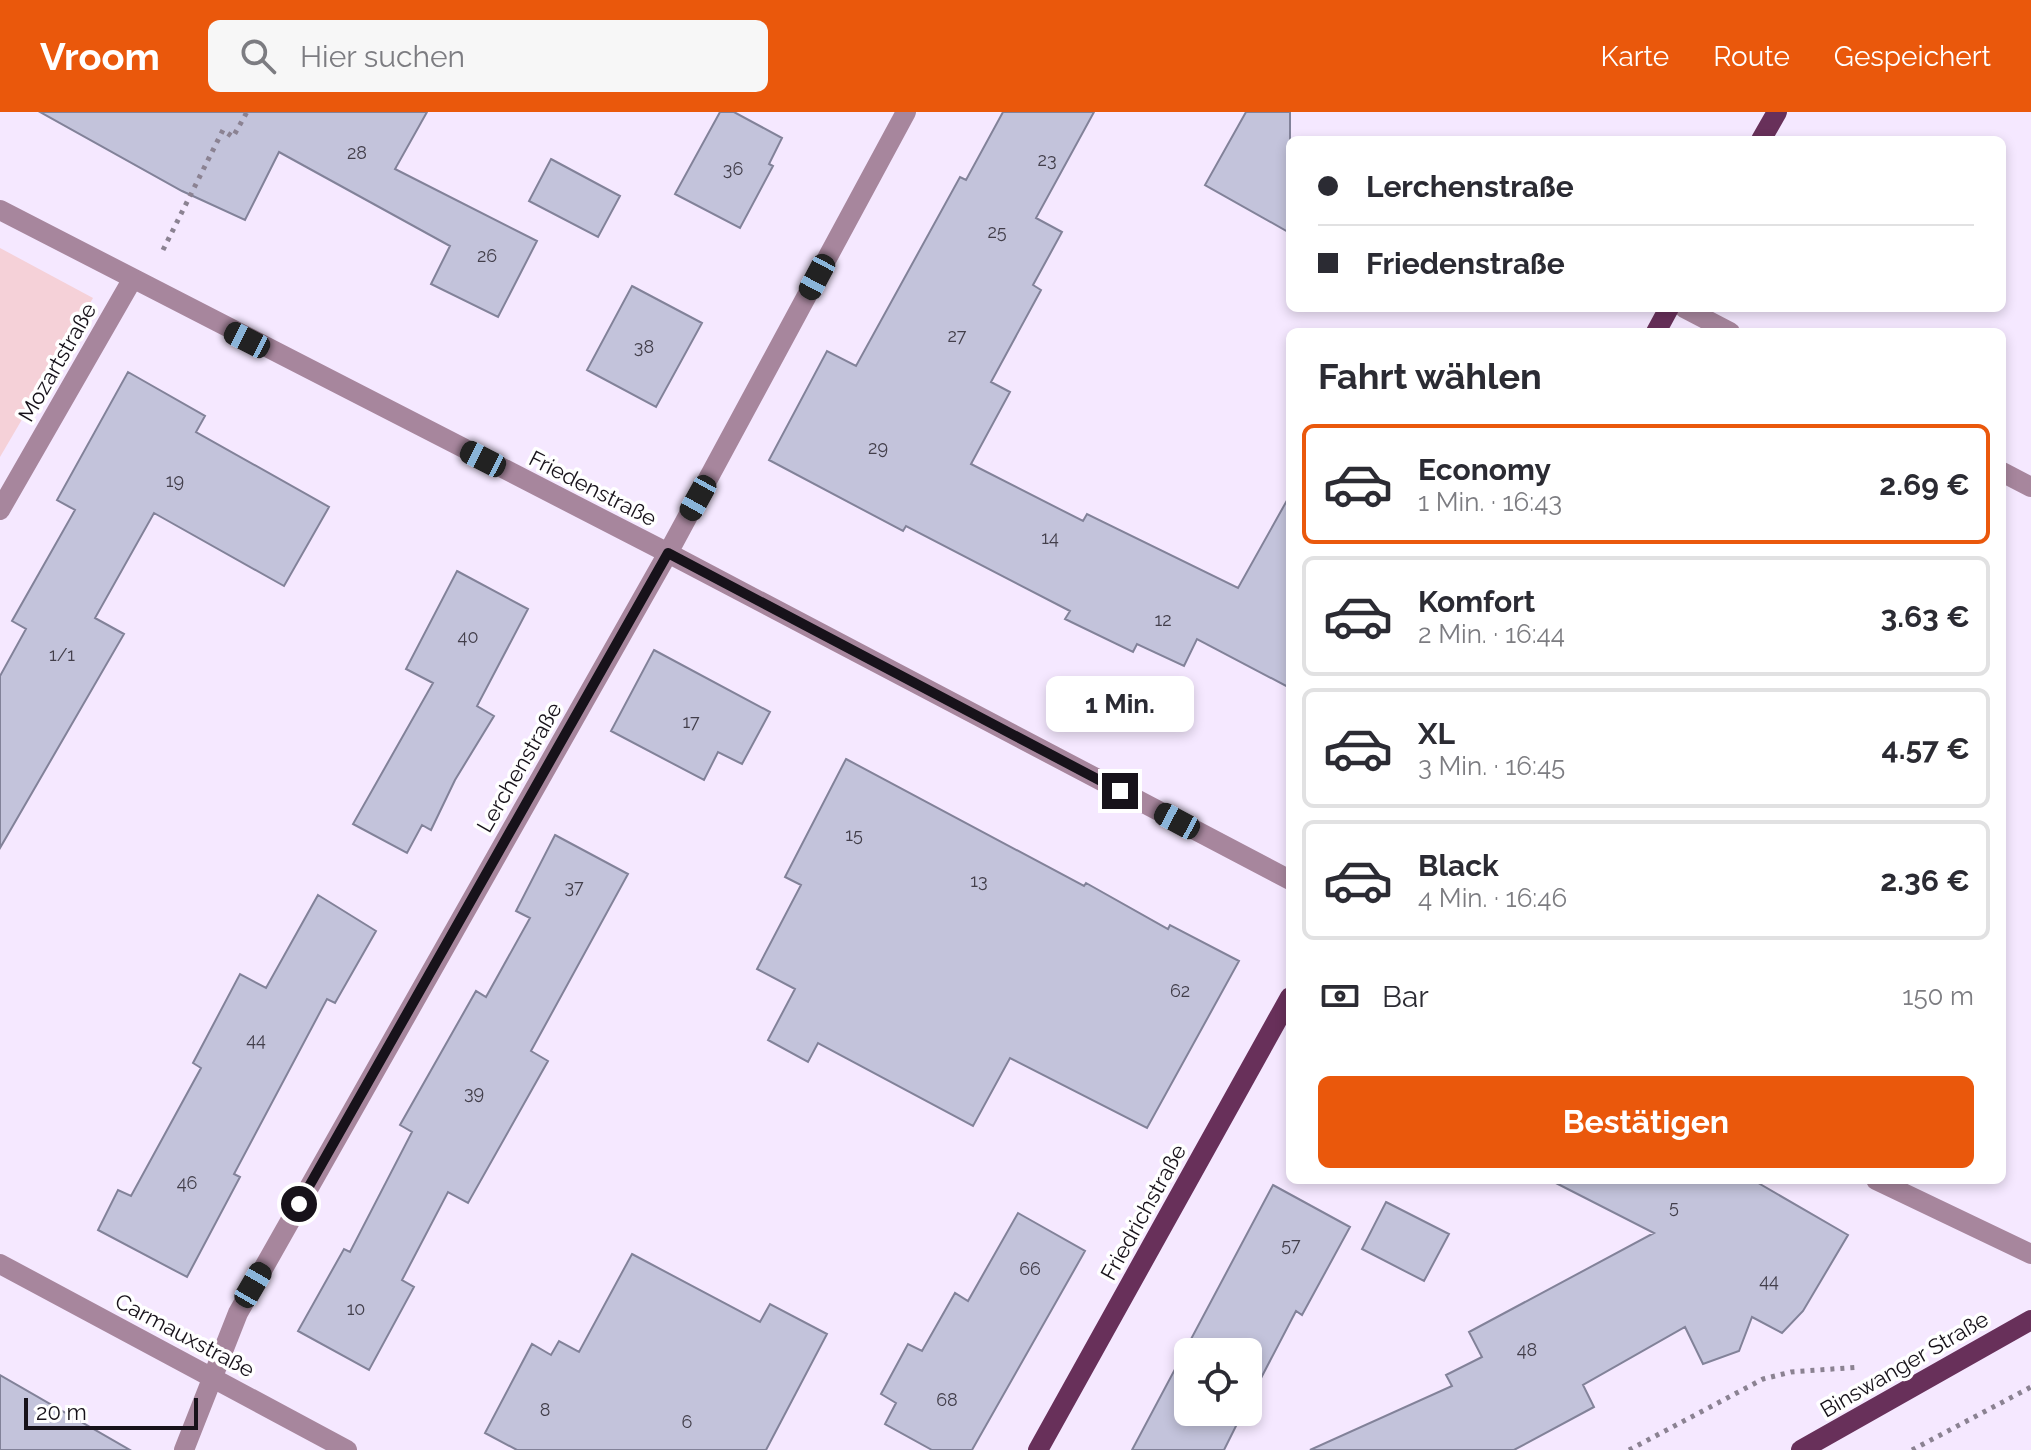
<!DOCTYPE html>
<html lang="de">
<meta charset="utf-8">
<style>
:root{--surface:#fff;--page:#f7f7f7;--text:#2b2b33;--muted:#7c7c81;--line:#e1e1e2;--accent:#ea580c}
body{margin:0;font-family:Raleway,sans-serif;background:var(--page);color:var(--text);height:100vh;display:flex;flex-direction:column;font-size:30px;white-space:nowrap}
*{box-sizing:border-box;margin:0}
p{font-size:26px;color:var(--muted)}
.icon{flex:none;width:44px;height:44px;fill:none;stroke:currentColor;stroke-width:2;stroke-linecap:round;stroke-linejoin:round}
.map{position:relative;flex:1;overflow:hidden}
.sheet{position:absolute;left:1286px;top:216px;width:720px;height:856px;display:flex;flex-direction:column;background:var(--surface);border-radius:12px;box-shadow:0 4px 12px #0003}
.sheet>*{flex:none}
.top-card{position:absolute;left:1286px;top:24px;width:720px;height:176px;border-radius:12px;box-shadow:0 4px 12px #0003;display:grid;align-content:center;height:176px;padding:0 32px;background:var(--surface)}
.buttons{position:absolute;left:1174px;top:1226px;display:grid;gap:16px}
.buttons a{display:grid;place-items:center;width:88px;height:88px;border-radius:12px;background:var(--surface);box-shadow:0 4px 12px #0003;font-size:40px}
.scale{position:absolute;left:24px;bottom:20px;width:174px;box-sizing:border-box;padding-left:8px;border:4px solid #17121a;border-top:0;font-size:22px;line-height:28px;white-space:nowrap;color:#17121a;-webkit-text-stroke:6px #fff;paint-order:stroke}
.end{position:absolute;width:36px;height:36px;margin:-18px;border:10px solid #17121a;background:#fff;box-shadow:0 0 0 4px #fff}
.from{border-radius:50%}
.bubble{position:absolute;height:56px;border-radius:12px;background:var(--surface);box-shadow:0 4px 12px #0003;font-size:26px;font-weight:700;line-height:56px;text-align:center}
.car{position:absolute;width:24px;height:48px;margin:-24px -12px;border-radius:10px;box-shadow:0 0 6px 2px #0007;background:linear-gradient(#222 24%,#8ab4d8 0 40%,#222 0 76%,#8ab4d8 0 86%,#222 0)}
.top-card b{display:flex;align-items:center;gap:28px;height:76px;font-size:30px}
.top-card b+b{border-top:2px solid var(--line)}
.top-card i{width:20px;height:20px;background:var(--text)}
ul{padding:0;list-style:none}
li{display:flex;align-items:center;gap:24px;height:120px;margin:0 16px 12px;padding:0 16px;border:4px solid var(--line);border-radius:12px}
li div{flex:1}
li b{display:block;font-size:30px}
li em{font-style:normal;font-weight:700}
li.current{border-color:var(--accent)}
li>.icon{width:72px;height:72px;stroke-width:1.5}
h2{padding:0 32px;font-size:36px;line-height:96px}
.pay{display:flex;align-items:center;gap:20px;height:88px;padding:0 32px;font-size:30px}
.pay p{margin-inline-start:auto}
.action{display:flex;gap:16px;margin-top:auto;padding:16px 32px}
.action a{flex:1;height:92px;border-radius:12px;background:var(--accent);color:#fff;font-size:32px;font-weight:700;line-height:92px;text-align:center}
header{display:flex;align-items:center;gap:48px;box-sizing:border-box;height:112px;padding:0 40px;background:var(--accent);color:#fff}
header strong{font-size:38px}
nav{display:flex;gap:44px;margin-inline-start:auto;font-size:28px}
.search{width:560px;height:72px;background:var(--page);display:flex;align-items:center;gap:20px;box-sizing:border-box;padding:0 28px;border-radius:12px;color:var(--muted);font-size:30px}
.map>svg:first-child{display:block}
</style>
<header>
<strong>Vroom</strong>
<div class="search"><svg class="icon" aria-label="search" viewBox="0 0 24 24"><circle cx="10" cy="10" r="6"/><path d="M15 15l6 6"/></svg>Hier suchen</div>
<nav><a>Karte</a><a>Route</a><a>Gespeichert</a></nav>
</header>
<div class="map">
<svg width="2031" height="1338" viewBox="0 0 2031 1338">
<rect width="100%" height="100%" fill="#f5e8ff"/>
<path fill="#f5d1d8" d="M0,136L93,186L0,345Z"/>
<path fill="#c3c3db" stroke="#828299" stroke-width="2" d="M40,0H427L395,57L537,129L498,205L431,172L450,134L279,40L245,108L182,79Z
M720,0H734L782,26L769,52L773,54L740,116L675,82Z
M1003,0H1094L1036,106L1062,120L1033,173L1041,178L991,270L1010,280L971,352L1083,409L1087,402L1238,476L1290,383V576L1197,527L1184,554L1137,532L1133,540L1065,507L1070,499L906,414L903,419L769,348L827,239L856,254L960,65L966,68Z
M1246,0H1290V121L1205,73Z
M551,47L620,84L598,125L529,89Z
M632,174L702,211L656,295L587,258Z
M128,260L205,304L196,320L329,395L284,474L154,401L95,506L124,522L0,736V564L26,517L12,509L75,398L57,388Z
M457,459L528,497L477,594L494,604L455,668L431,718L422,713L407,741L353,712L433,571L406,557Z
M654,538L770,600L742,652L718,640L704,668L611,619Z
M846,647L1084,774L1086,771L1168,817L1170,813L1239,849L1147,1016L1010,946L973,1014L818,931L808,950L768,928L795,877L757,857L801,773L785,765Z
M555,723L628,762L531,939L548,949L468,1091L448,1080L402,1168L414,1175L369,1258L298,1219L344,1137L350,1140L412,1020L400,1013L476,879L486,885L530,806L516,799Z
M318,783L376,819L335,891L327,887L234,1062L240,1065L187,1165L98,1118L118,1078L131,1084L201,956L193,951L240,862L266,876Z
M1550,1068H1753L1848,1123L1803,1199L1782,1221L1752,1205L1739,1239L1703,1252L1685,1215L1583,1273L1594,1295L1514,1338H1310L1452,1274L1446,1263L1482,1245L1469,1220L1654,1121Z
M1273,1073L1350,1115L1302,1203L1296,1199L1248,1291V1240H1188V1300H1243L1224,1338H1132Z
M1386,1090L1449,1122L1424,1169L1362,1137Z
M1018,1101L1085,1139L972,1338H932L885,1312L896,1291L881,1282L908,1232L922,1239L955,1181L968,1189Z
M632,1142L760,1210L770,1192L827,1222L766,1338H517L485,1321L532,1232L551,1243L559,1229L579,1240Z
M0,1263L130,1338H0Z"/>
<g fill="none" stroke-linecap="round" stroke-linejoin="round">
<path stroke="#8b8292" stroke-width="5" stroke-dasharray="4 6" stroke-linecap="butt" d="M163,138L223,18L233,25L247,0
M1629,1338L1763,1267L1791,1260L1860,1255
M1912,1338L2031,1275"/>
<path stroke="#a7869d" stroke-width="20" d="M0,98L668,441L1290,768
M1684,196L1730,220
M2002,360L2031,375
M0,398L132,168
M1876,1068L2031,1142
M0,1152L347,1338
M184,1338L238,1201L668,441L906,0"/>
<path stroke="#68305a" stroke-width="20" d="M1761,28L1777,0
M1656,220L1669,196
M1038,1338L1290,885
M1801,1338L2031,1208"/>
</g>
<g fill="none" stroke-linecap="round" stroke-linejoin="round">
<path stroke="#17121a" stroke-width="10" d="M299,1092L668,441L1120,679"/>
</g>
<g text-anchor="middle" stroke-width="7" stroke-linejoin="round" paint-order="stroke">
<g font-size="18" fill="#423e4a">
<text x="357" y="47">28</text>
<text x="1047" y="54">23</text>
<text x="733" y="63">36</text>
<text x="997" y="126">25</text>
<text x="487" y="150">26</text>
<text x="957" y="230">27</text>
<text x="644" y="241">38</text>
<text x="878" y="342">29</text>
<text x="175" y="375">19</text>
<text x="1050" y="432">14</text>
<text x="1163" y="514">12</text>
<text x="468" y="531">40</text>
<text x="62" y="549">1/1</text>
<text x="691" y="616">17</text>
<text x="854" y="729">15</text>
<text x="979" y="775">13</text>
<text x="574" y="781">37</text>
<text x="1180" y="885">62</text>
<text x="256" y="934">44</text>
<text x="474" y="987">39</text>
<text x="187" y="1077">46</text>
<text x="1674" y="1101">5</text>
<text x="1291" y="1139">57</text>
<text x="1030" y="1163">66</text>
<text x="1769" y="1175">44</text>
<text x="356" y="1203">10</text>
<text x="1527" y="1244">48</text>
<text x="947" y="1294">68</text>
<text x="545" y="1304">8</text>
<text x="687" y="1316">6</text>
</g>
<g font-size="22" fill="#17121a" stroke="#fff">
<text transform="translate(57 250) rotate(-60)" y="8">Mozartstraße</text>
<text transform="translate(593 376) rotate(27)" y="8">Friedenstraße</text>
<text transform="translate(519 655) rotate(-60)" y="8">Lerchenstraße</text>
<text transform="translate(1143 1100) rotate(-61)" y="8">Friedrichstraße</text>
<text transform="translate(185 1223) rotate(28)" y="8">Carmauxstraße</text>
<text transform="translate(1904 1252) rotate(-30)" y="8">Binswanger Straße</text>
</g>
</g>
</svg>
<div class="buttons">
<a><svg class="icon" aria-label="locate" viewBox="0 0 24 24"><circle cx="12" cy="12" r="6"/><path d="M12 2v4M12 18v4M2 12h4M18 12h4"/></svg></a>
</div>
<div class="scale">20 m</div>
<i class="end from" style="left:299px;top:1092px"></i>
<i class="end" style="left:1120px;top:679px"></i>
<div class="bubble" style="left:1046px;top:564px;width:148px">1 Min.</div>
<i class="car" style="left:817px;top:165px;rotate:208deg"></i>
<i class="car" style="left:247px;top:228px;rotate:297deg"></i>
<i class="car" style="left:483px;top:347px;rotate:297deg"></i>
<i class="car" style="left:698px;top:386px;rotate:209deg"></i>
<i class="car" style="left:1177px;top:709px;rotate:298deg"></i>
<i class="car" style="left:253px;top:1173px;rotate:30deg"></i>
<div class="top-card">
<b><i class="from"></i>Lerchenstraße</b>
<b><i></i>Friedenstraße</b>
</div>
<section class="sheet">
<h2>Fahrt wählen</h2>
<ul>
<li class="current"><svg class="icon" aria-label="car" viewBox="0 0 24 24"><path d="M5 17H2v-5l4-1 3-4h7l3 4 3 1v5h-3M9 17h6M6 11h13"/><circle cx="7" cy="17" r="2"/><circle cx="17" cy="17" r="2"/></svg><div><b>Economy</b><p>1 Min. · 16:43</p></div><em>2.69 €</em></li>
<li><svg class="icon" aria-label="car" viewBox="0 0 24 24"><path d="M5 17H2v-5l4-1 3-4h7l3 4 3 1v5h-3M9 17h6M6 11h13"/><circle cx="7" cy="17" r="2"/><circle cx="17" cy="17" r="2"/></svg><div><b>Komfort</b><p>2 Min. · 16:44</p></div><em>3.63 €</em></li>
<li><svg class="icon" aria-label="car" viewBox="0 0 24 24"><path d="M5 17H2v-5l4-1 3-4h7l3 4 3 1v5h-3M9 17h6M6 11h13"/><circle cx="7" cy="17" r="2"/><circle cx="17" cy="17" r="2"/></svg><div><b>XL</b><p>3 Min. · 16:45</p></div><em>4.57 €</em></li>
<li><svg class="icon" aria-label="car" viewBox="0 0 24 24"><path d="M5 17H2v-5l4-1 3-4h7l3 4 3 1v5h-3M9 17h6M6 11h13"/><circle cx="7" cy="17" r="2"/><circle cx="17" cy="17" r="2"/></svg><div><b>Black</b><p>4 Min. · 16:46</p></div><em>2.36 €</em></li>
</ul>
<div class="pay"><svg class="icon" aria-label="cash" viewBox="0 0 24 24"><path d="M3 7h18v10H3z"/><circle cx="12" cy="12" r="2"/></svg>Bar<p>150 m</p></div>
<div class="action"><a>Bestätigen</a></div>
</section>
</div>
